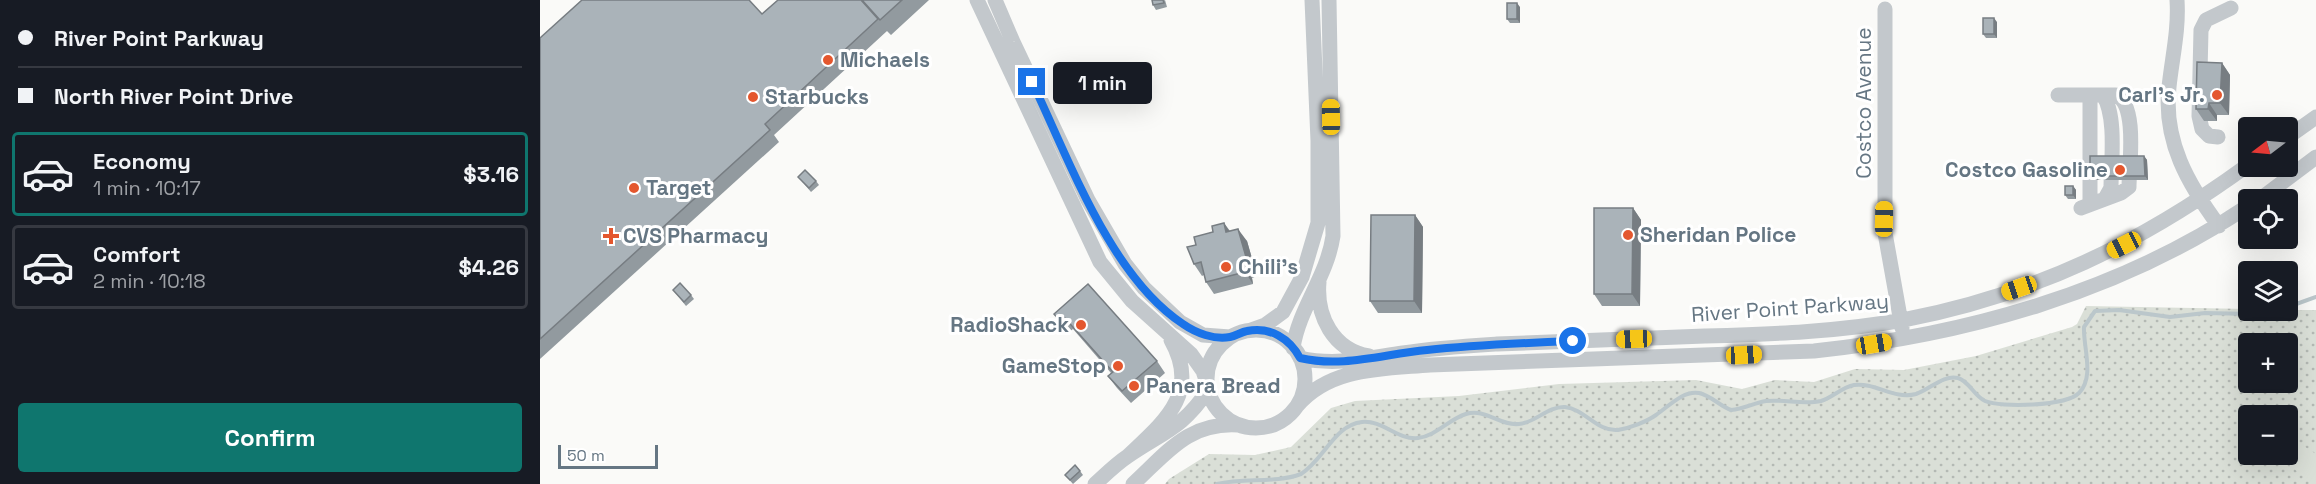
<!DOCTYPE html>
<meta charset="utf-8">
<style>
:root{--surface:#171b24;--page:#20242c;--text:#f1f3f6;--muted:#9ea1a6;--line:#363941;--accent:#0f766e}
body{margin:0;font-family:"Space Grotesk",sans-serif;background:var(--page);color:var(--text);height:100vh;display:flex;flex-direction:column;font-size:22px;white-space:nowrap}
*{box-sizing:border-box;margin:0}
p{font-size:20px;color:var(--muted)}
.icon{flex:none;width:33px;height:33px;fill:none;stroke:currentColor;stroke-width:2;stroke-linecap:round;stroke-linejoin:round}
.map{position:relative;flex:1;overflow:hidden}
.details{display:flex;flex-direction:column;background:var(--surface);width:540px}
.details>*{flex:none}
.top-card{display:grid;align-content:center;height:132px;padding:0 18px;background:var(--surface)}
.needle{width:39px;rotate:254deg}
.buttons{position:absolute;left:1698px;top:117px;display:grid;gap:12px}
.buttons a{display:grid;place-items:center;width:60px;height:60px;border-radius:6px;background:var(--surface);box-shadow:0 6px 24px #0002;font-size:30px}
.scale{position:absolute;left:18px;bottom:15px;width:100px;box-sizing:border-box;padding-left:6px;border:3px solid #657683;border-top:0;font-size:16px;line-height:21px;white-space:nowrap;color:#657683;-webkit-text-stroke:4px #fff;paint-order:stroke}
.end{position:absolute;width:27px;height:27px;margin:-14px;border:8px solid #1a73e8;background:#fff;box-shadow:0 0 0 3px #fff}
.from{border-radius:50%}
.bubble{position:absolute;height:42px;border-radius:6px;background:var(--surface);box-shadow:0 6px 24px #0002;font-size:20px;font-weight:800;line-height:42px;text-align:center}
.car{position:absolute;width:18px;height:36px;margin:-18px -9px;border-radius:8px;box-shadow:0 0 4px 2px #0007;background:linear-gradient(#f5c518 24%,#345 0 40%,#f5c518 0 76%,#345 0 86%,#f5c518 0)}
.top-card b{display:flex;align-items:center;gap:21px;height:57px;font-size:22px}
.top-card b+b{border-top:2px solid var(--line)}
.top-card i{width:15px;height:15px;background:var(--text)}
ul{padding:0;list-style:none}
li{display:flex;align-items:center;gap:18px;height:84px;margin:0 12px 9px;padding:0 6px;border:3px solid var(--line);border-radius:6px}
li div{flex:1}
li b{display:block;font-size:22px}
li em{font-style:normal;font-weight:800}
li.selected{border-color:var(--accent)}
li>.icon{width:54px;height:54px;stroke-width:1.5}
.primary-button{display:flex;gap:12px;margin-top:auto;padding:12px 18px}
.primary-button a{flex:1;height:69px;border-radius:6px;background:var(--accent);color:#fff;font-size:24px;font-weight:800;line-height:69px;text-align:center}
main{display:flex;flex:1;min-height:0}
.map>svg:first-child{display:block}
</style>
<main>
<section class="details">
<div class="top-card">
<b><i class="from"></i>River Point Parkway</b>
<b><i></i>North River Point Drive</b>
</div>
<ul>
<li class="selected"><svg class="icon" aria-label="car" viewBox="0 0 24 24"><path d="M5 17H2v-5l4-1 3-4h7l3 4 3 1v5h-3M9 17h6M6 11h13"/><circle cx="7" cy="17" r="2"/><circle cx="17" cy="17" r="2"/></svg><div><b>Economy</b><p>1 min · 10:17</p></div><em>$3.16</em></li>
<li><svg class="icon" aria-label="car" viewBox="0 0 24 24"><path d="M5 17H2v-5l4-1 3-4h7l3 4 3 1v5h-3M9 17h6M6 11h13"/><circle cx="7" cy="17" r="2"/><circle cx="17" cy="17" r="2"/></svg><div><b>Comfort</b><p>2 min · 10:18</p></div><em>$4.26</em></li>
</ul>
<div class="primary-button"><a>Confirm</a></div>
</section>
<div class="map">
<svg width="1776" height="484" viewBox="0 0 1776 484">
<defs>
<pattern id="grass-dots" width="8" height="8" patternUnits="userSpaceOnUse" patternTransform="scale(1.5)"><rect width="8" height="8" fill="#dadfd7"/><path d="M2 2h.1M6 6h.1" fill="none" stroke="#b4b9b4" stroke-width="1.8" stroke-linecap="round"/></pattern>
</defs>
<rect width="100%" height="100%" fill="#fafaf8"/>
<path fill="url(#grass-dots)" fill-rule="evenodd" d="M1546,306L1708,309V310H1776V484H625L629,479L669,454L715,455L751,447L791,408L815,401L919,396L1019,384L1156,380L1202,389L1235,380L1274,382L1315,369L1364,370L1436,356L1532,327L1537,324ZM1708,344H1748V382H1708ZM1708,416H1748V454H1708Z"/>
<path fill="#dadfd7" d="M1748,436L1776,454V480L1764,477L1737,455L1748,454Z"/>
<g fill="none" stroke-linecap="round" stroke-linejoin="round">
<path stroke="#bbc7cb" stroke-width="4" d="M1748,307L1776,297
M677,484C705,477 734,484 761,474C784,460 794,425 822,422C843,420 857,440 878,438C896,436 909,419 926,414C945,408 960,426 979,424C995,423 1008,406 1025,407C1045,409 1057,432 1078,430C1090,428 1106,422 1116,415C1128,407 1143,390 1159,393C1170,395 1180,406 1191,410C1204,409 1214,403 1226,401C1245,399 1263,405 1281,401C1292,398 1302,387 1314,385C1335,382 1354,400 1376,394C1389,390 1404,374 1418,378C1429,381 1434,396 1445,401C1461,408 1526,406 1539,393C1555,377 1543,347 1544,327L1555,311L1579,310L1630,317L1665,313L1712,314L1736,310"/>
<path stroke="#c3c8cc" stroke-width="15" d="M437,0L560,262L592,301L651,354L663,371L667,383
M455,0L473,42L548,200L585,264L604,288L640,322L663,335L690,337
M1637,0C1639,30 1632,58 1629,87C1623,141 1648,184 1679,226
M1345,9V233L1362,328
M1518,95H1576C1598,105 1589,166 1589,187L1581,193L1541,208
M1563,95C1577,116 1571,163 1571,188L1566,197
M1678,137L1669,136L1662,129L1659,116L1661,30L1666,20L1691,8
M1748,137L1776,117
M1719,200L1776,157
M1550,204V95
M779,282C776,316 793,350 829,356
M711,330L725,325L743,312L762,277L778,223V141L772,0
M667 379a49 49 0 1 1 98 0a49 49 0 1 1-98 0Z
M753,348C759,308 787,277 793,236L789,0
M760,358C796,366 827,358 863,353C894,348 926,346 957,344C1026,341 1096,339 1165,336C1231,334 1298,332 1363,320C1494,295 1601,243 1708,165
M757,406C790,367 843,369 890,365L1274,351C1426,335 1580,292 1708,206
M588,456C624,422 661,393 631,340
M555,484C566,474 576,464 588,456C623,432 643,428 668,390
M593,484C627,453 648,422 698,425"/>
</g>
<path fill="#929a9f" d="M238,0H389L351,35L346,30L347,31L234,135L239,142L0,359V38L222,14Z
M625,0L627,7L616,10L613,5Z
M980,7V23H970L967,19Z
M1457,22V38H1446L1443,34Z
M1682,63L1690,75L1689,115H1677V121H1664L1656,109Z
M1604,156L1607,160L1608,180H1553L1550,176Z
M258,177L276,181L279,185L271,192Z
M1533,186L1536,190V199H1528L1525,195Z
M1093,208L1101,220L1100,306H1062L1054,294Z
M875,215L883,227L882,313H838L830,301Z
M684,223L690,231L707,241L717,276L712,278L713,284L674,294L666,282L664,275L662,276L654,264L656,245L673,232Z
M548,284L617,361L625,373L591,403L577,388L568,376L571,373L533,329L528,333L514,314Z
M133,290L151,295L154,299L146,306Z
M540,471L543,475L533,484L525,475Z"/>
<path fill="#777d82" d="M977,3L980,7V23L977,19Z
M1454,18L1457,22V38L1454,34Z
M1682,63L1690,75L1689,115L1680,103Z
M1669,103L1677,115V121L1668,109Z
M1604,156L1607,160L1608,180L1605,176Z
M1533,186L1536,190V199L1533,195Z
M1093,208L1101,220L1100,306L1092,294Z
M875,215L883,227L882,313L874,301Z
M684,223L692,235L686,232Z
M698,229L707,241L717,276L708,264Z
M703,266L712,278L713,284L705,272Z"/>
<path fill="#aab3b9" stroke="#777d82" stroke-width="1.5" d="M42,0H209L222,14L238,0H321L338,19L225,124L230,130L0,339V38Z
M322,0H362L340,20Z
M612,0H623L624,3L613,5Z
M967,3H977V19H967Z
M1443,18H1454V34H1443Z
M1657,62L1682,63L1680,103H1669L1668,109H1656Z
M1550,156H1604L1605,176H1550Z
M265,170L276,181L269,188L258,177Z
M1525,186H1533V195H1525Z
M1054,208H1093L1092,294H1054Z
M831,215H875L874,301H830Z
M684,223L686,232L698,229L708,264L703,266L705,272L666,282L661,262L654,264L647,247L656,245L654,237L673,232L672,226Z
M140,283L151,295L144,302L133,290Z
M548,284L617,361L582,391L568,376L573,372L524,317L520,321L514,314Z
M535,465L540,471L530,480L525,475Z"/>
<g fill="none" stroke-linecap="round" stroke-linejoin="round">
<path stroke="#1a73e8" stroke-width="8" d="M492,82C529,159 570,276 643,324C656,333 674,340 690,337C696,336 701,332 707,331C730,326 750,339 760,358C803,368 843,354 887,350C935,345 984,343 1033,341"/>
</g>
<g fill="#e4572e" stroke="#fff" stroke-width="2">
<circle cx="288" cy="60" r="6"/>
<circle cx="1677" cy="95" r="6"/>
<circle cx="213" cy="97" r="6"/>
<circle cx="1580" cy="170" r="6"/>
<circle cx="94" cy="188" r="6"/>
<circle cx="1088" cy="235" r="6"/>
<path d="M68 227h6v6h6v6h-6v6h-6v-6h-6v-6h6z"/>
<circle cx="686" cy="267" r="6"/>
<circle cx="541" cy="325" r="6"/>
<circle cx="578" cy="366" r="6"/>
<circle cx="594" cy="386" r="6"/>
</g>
<g text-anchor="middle" stroke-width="6" stroke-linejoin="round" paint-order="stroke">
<g font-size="21" font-weight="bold" fill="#657683" stroke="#fff" text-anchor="start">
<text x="300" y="67">Michaels</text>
<text x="1665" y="102" text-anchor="end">Carl's Jr.</text>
<text x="225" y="104">Starbucks</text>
<text x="1568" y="177" text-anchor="end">Costco Gasoline</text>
<text x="106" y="195">Target</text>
<text x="1100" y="242">Sheridan Police</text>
<text x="83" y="243">CVS Pharmacy</text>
<text x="698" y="274">Chili's</text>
<text x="529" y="332" text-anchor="end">RadioShack</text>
<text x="566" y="373" text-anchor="end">GameStop</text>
<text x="606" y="393">Panera Bread</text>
</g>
<g font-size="21" fill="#657683" stroke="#fff">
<text transform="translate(1324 103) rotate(-90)" y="7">Costco Avenue</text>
<text transform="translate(1250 308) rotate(-4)" y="7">River Point Parkway</text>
</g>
</g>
</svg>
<div class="buttons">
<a><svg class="needle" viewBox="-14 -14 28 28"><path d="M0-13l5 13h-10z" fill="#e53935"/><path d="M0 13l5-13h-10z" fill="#9ea1a6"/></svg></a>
<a><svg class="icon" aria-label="locate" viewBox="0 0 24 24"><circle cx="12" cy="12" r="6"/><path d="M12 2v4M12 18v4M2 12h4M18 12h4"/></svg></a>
<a><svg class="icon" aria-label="layers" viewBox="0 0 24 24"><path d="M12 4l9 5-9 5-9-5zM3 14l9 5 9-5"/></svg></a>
<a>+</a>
<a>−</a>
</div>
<div class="scale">50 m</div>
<i class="end from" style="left:1033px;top:341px"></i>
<i class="end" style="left:492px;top:82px"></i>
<div class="bubble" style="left:513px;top:62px;width:99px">1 min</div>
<i class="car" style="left:791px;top:117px;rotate:359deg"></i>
<i class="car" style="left:1344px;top:219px;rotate:1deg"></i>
<i class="car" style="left:1584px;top:245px;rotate:243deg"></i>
<i class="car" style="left:1479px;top:288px;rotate:251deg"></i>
<i class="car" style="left:1094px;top:339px;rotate:268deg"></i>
<i class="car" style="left:1334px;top:344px;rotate:81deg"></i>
<i class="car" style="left:1204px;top:355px;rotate:87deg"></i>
</div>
</main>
